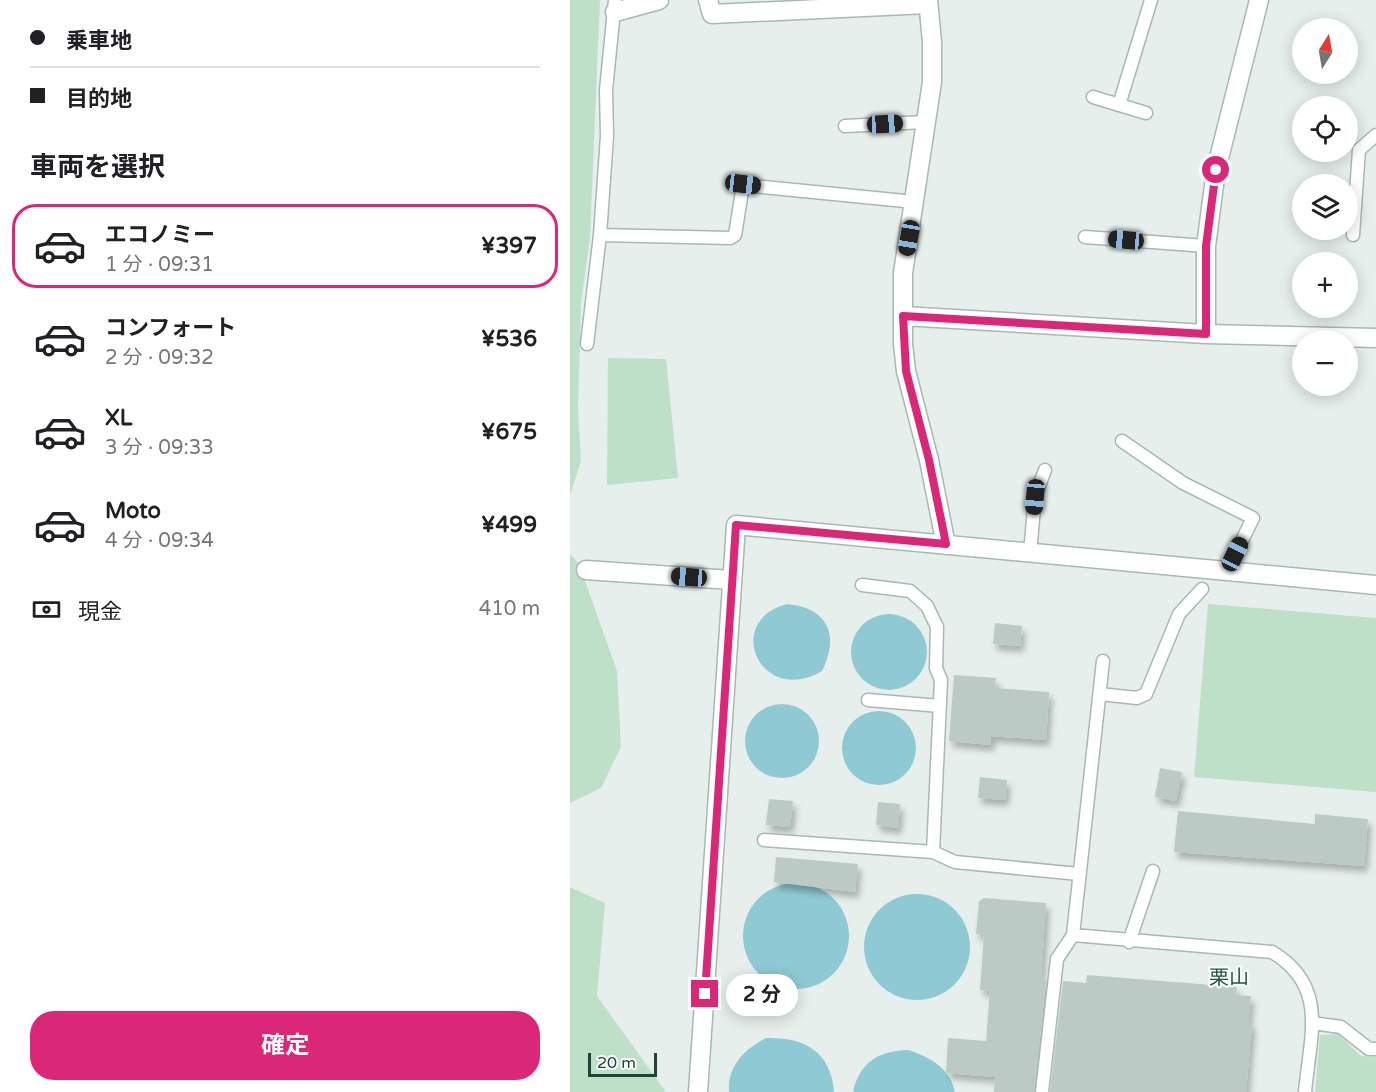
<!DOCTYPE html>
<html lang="ja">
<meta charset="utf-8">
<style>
:root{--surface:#fff;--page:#f6f6f6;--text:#202124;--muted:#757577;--line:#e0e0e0;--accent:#db2777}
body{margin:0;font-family:"Varela Round","Noto Sans JP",sans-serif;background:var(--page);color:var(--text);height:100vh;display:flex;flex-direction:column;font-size:22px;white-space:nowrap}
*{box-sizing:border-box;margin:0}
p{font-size:20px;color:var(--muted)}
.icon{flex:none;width:33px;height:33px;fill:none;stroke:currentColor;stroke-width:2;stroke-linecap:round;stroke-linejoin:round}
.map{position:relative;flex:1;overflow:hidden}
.side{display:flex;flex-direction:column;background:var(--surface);width:570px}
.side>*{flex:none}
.hud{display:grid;align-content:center;height:132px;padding:0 30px;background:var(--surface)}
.needle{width:39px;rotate:11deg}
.buttons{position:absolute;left:722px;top:18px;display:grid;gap:12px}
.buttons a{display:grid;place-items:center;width:66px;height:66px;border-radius:50%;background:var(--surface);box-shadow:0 3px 15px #0003;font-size:30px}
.scale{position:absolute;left:18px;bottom:15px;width:69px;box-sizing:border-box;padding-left:6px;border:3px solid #24423a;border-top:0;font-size:16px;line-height:21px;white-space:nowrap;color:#24423a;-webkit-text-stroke:4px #f7fbf9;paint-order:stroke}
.end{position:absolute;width:27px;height:27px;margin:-14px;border:8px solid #db2777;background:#fff;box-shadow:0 0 0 3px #fff}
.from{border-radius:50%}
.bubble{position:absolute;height:42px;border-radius:21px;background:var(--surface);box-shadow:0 3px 15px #0003;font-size:20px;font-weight:700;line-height:42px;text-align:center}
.car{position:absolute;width:18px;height:36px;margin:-18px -9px;border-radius:8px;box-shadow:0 0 4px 2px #0007;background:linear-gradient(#222 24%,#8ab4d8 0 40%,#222 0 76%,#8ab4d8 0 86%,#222 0)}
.hud b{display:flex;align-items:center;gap:21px;height:57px;font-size:22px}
.hud b+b{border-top:2px solid var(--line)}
.hud i{width:15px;height:15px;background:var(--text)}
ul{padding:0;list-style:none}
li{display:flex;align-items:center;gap:18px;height:84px;margin:0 12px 9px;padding:0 18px;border:3px solid transparent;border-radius:24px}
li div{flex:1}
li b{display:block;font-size:22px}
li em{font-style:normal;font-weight:700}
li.on{border-color:var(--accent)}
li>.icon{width:54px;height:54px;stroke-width:1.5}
h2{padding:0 30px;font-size:27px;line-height:72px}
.pay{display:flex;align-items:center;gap:15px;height:66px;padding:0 30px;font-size:22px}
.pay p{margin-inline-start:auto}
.button{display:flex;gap:12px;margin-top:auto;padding:12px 30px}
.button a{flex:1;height:69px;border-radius:24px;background:var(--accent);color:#fff;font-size:24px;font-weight:700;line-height:69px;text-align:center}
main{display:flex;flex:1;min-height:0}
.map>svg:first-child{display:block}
</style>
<main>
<section class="side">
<div class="hud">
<b><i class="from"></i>乗車地</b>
<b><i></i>目的地</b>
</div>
<h2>車両を選択</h2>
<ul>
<li class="on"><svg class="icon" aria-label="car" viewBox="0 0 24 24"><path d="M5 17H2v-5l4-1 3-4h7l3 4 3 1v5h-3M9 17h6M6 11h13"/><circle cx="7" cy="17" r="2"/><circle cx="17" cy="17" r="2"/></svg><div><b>エコノミー</b><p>1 分 · 09:31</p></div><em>¥397</em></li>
<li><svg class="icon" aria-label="car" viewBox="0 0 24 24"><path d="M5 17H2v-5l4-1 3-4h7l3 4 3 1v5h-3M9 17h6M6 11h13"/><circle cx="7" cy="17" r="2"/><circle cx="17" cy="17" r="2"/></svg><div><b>コンフォート</b><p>2 分 · 09:32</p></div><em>¥536</em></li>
<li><svg class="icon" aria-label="car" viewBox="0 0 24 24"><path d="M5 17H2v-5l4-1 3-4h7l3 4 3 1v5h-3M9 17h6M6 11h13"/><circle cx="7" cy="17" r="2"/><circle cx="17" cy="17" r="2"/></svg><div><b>XL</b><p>3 分 · 09:33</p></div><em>¥675</em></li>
<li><svg class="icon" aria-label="car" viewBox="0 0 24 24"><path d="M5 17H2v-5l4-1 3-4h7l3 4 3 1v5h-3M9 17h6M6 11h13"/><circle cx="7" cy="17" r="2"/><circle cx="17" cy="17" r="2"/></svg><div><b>Moto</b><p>4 分 · 09:34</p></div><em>¥499</em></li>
</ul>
<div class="pay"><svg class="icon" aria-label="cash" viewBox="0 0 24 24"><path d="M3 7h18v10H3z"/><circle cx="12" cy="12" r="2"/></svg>現金<p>410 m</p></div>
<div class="button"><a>確定</a></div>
</section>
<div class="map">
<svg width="806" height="1092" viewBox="0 0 806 1092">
<defs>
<filter id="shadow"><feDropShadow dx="3.5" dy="6" stdDeviation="3" flood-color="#0004"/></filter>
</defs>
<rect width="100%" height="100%" fill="#e6efeb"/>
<path fill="#bfe0c8" d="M0,0H30L20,238L11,303L8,409L11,461L0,495Z
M38,358L96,359L108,478L37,485Z
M0,554L9,564L47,671L51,747L31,788L0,803Z
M638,604L806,618V792L624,777Z
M0,887L35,903L27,996L96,1092H0Z
M768,1034L791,1056L806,1057V1092H745L750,1035Z"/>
<path fill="#8ec9d4" d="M217,604C258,608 270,635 252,671C191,707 152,621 217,604Z
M281 652a38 38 0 1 1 76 0a38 38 0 1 1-76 0Z
M175 741a37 37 0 1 1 74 0a37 37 0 1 1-74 0Z
M272 748a37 37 0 1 1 74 0a37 37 0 1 1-74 0Z
M173 936a53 53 0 1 1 106 0a53 53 0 1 1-106 0Z
M294 947a53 53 0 1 1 106 0a53 53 0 1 1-106 0Z
M196,1038C234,1037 261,1051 264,1092H159C157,1066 175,1049 196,1038Z
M338,1050C360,1057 380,1068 385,1092H283C290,1062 308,1051 338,1050Z"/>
<path fill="#bbcac4" filter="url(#shadow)" d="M425,623L452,626L450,646L423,644Z
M384,675L426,678L425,688L479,692L476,740L421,736V745L379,741Z
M590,768L612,772L606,801L585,797Z
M410,777L437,780L435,800L408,798Z
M199,799L223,801L220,827L196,825Z
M308,802L330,804L328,828L306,825Z
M608,811L745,824V814L798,819L794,866L604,852Z
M206,857L288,864L285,892L204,882Z
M414,898L476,903L471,979L476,980L464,1092H424L425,1077L376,1073L378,1038L416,1041L420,991L410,990L414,934H406L409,901Z
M517,975L667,987L666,995L681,996L678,1023H682L676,1092H480L493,981L516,983Z"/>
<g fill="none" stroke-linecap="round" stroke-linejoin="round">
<defs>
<path id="service" d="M523,97L576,113
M549,105L581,0
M275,126L355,122
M30,235L160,238L165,235L173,185L345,202
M783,235L789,150L806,135
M515,237L636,246
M17,344L30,235L37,136L36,90L45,0
M552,441L613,483L683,518L657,571
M460,553L465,497L475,470
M292,585L340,591L357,606L367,627L366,668L371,680L363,852
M530,694L567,698L576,694L609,614L632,589
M298,700L370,706
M194,840L363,852L385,862L509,874
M503,935L702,952C759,986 740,1036 735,1092
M559,942L583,871
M742,1023L771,1027L799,1049H806
M472,1092L487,959L503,935L533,661"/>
<path id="minor" d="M138,0L142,14L358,4
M358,0L362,42V82L333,273V344L336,371L359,460L376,545
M45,12L89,0
M333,316L636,334L806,338
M636,334V246L646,170L689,0
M16,570L161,580
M128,1092L166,525L806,585"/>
</defs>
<use href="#service" stroke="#a8b8b2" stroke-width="15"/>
<use href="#minor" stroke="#a8b8b2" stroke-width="21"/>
<use href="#service" stroke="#fff" stroke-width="12"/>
<use href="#minor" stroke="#fff" stroke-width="18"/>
</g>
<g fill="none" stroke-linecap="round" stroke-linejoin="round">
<path stroke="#db2777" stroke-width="8" d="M135,994L166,525L376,544L359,460L336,371L333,316L636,334V246L646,170"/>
</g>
<g text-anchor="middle" stroke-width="4.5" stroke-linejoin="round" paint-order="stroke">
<g font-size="20" fill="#1f5548" stroke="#f7fbf9">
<text x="659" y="984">栗山</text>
</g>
</g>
</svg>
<div class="buttons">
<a><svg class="needle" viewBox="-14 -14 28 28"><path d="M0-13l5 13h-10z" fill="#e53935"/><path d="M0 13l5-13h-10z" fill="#757577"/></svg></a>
<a><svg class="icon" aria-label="locate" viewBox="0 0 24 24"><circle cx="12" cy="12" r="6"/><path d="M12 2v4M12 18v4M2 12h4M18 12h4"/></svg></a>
<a><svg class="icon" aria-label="layers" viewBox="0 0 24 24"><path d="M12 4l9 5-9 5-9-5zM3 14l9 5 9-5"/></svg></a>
<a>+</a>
<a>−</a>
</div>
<div class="scale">20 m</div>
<i class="end from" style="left:646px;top:170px"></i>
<i class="end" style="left:135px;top:994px"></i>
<div class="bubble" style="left:156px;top:974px;width:72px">2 分</div>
<i class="car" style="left:315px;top:124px;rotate:87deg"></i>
<i class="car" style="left:173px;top:184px;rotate:97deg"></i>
<i class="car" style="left:339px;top:238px;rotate:190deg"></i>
<i class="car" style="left:556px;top:240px;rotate:275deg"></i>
<i class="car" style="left:465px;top:497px;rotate:185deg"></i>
<i class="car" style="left:665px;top:554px;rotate:26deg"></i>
<i class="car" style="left:119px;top:577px;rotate:274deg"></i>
</div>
</main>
